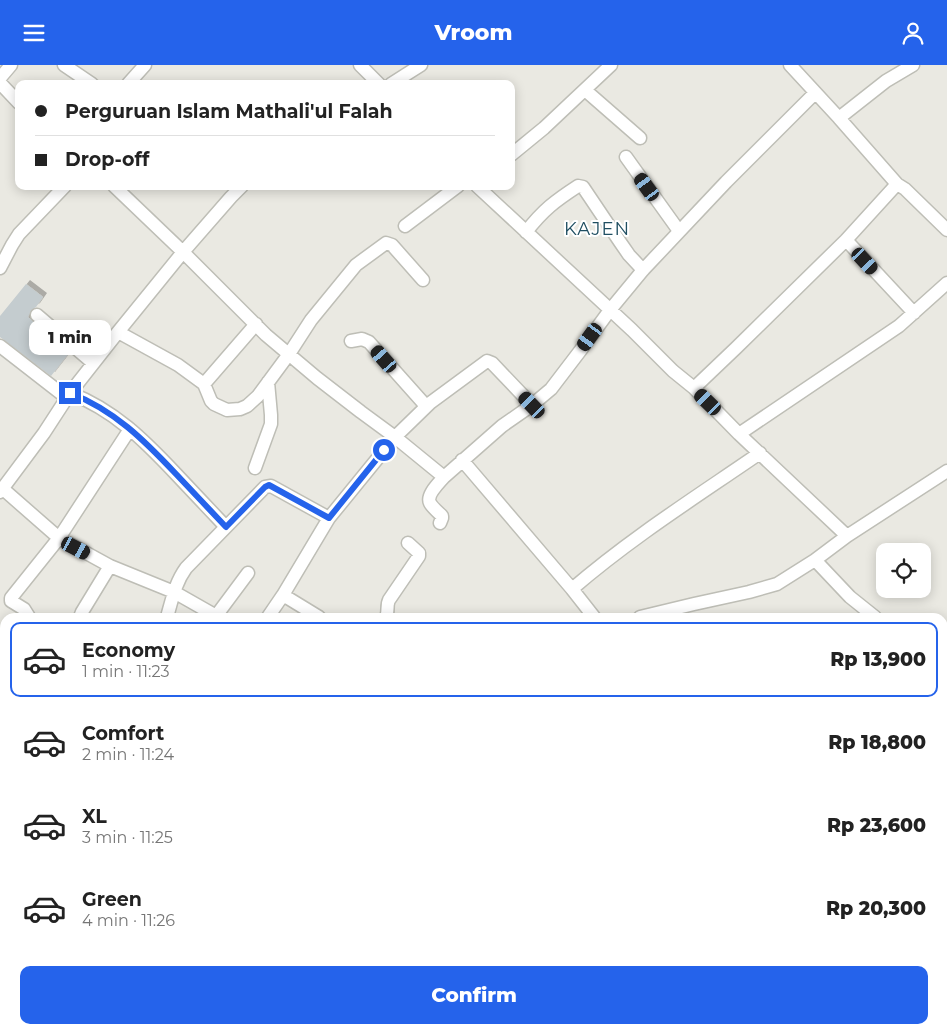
<!DOCTYPE html>
<meta charset="utf-8">
<style>
:root{--surface:#fff;--page:#f2f2f2;--text:#222;--muted:#767676;--line:#e0e0e0;--accent:#2563eb}
body{margin:0;font-family:Montserrat,sans-serif;background:var(--page);color:var(--text);height:100vh;display:flex;flex-direction:column;font-size:19px;white-space:nowrap}
*{box-sizing:border-box;margin:0}
p{font-size:16px;color:var(--muted)}
.icon{flex:none;width:28px;height:28px;fill:none;stroke:currentColor;stroke-width:2;stroke-linecap:round;stroke-linejoin:round}
.map{position:relative;flex:1;overflow:hidden}
.side{position:absolute;left:0px;top:548px;width:948px;height:421px;display:flex;flex-direction:column;background:var(--surface);border-radius:15px 15px 0 0;box-shadow:0 2px 12px #0003}
.side>*{flex:none}
.hud{position:absolute;left:15px;top:15px;width:500px;height:110px;border-radius:10px;box-shadow:0 2px 12px #0003;display:grid;align-content:center;height:110px;padding:0 20px;background:var(--surface)}
.buttons{position:absolute;left:876px;top:478px;display:grid;gap:10px}
.buttons a{display:grid;place-items:center;width:55px;height:55px;border-radius:10px;background:var(--surface);box-shadow:0 2px 12px #0003;font-size:25px}
.end{position:absolute;width:22px;height:22px;margin:-11px;border:6px solid #2563eb;background:#fff;box-shadow:0 0 0 2px #fff}
.from{border-radius:50%}
.bubble{position:absolute;height:35px;border-radius:10px;background:var(--surface);box-shadow:0 2px 12px #0003;font-size:16px;font-weight:800;line-height:35px;text-align:center}
.car{position:absolute;width:15px;height:30px;margin:-15px -8px;border-radius:6px;box-shadow:0 0 4px 1px #0007;background:linear-gradient(#222 24%,#8ab4d8 0 40%,#222 0 76%,#8ab4d8 0 86%,#222 0)}
.hud b{display:flex;align-items:center;gap:18px;height:48px;font-size:19px}
.hud b+b{border-top:1px solid var(--line)}
.hud i{width:12px;height:12px;background:var(--text)}
ul{padding:9px 0 0;list-style:none}
li{display:flex;align-items:center;gap:15px;height:75px;margin:0 10px 8px;padding:0 10px;border:2px solid transparent;border-radius:10px}
li div{flex:1}
li b{display:block;font-size:19px}
li em{font-style:normal;font-weight:800}
li.current{border-color:var(--accent)}
li>.icon{width:45px;height:45px;stroke-width:1.5}
.primary-button{display:flex;gap:10px;margin-top:auto;padding:10px 20px}
.primary-button a{flex:1;height:58px;border-radius:10px;background:var(--accent);color:#fff;font-size:20px;font-weight:800;line-height:58px;text-align:center}
header{display:flex;justify-content:space-between;align-items:center;height:65px;padding:0 20px;background:var(--accent);color:#fff;font-size:22px;font-weight:800}
.map>svg:first-child{display:block}
</style>
<header><svg class="icon" aria-label="menu" viewBox="0 0 24 24"><path d="M4 6h16M4 12h16M4 18h16"/></svg>Vroom<svg class="icon" aria-label="person" viewBox="0 0 24 24"><circle cx="12" cy="8" r="4"/><path d="M4 21q1-7 8-7t8 7"/></svg></header>
<div class="map">
<svg width="947" height="968" viewBox="0 0 947 968">
<defs>
<filter id="shadow"><feDropShadow dx="4" dy="-4" stdDeviation="0" flood-color="#0004"/></filter>
</defs>
<rect width="100%" height="100%" fill="#eae9e2"/>
<g fill="none" stroke-linecap="round" stroke-linejoin="round">
<path stroke="#797450" stroke-width="2.5" d="M942,958L943,947L947,926
M942,968V964"/>
</g>
<path fill="#c4cccf" filter="url(#shadow)" d="M26,219L43,232L36,242L31,245L28,252L69,288L51,311L0,272V251Z"/>
<g fill="none" stroke-linecap="round" stroke-linejoin="round">
<defs>
<path id="minor" d="M64,0L92,19
M360,0L379,19
M790,0L839,53L897,119L905,124L947,165
M0,13L11,0
M0,18L19,38
M128,19L145,0
M391,19L421,0
M585,25L640,73
M839,53L886,16L913,0
M511,90L544,63L611,0
M626,92L679,166
M114,121L183,187L266,270L317,313L361,347L395,372L444,412L502,361L532,340L551,324L580,286L610,245L643,205L726,117L815,28
M477,121L632,265L673,306L694,323L739,369L847,471
M405,161L458,121
M526,167C543,145 555,136 578,121L583,122L620,177L629,190L643,205
M846,175L914,248
M0,203L12,180L19,169L65,121
M37,250L93,298
M118,267L178,300L204,319L211,336L214,339L227,345L240,344L247,341L258,331L289,289L311,255L356,200L386,178L392,180L423,215
M351,276L362,274L369,277L426,341
M0,281L67,333
M204,319L256,259
M694,323L736,283L846,175L897,119
M70,328C114,345 144,375 176,409C193,427 209,444 226,462
M739,369L899,261L947,218
M462,395L572,524L594,552
M255,403L271,359V350L268,317
M3,424L59,473L130,364
M0,427L44,368L70,328L118,267L183,187L231,132L242,121
M440,458L442,453V451C438,447 432,442 430,438C426,430 439,418 444,412
M815,495L850,532L875,552
M572,524C631,473 696,432 760,388
M216,551L248,508
M29,552L24,544L11,536V533L59,473L110,501
M80,552L82,547L110,501L174,527L218,552
M167,552C172,535 175,518 186,503L265,422L271,421L329,453
M268,552L283,530
M319,552L283,530L329,453L395,372L430,338L487,296L492,298L532,340
M386,552C389,546 386,541 389,535L419,491V488L408,478
M640,552L694,539L749,527L777,519L815,495L847,471L947,406
M942,595L947,598
M0,640L5,632
M942,667L947,656
M0,834L5,823
M743,964L752,968
M47,968L48,964
M407,968L411,964
M581,968L591,964"/>
<path id="major" d="M0,849L5,851
M275,964L284,968"/>
</defs>
<use href="#minor" stroke="#bebeb6" stroke-width="15"/>
<use href="#major" stroke="#7f7527" stroke-width="18"/>
<use href="#minor" stroke="#fff" stroke-width="12"/>
<use href="#major" stroke="#d7cd86" stroke-width="15"/>
</g>
<g fill="none" stroke-linecap="round" stroke-linejoin="round">
<path stroke="#2563eb" stroke-width="6" d="M70,328C114,345 144,375 176,409C193,427 209,444 226,462L265,422L269,420L329,453L384,385"/>
</g>
<g text-anchor="middle" stroke-width="4" stroke-linejoin="round" paint-order="stroke">
<g font-size="18" letter-spacing="1" fill="#1f4e61" stroke="#fff">
<text x="597" y="170">KAJEN</text>
</g>
</g>
</svg>
<div class="buttons">
<a><svg class="icon" aria-label="locate" viewBox="0 0 24 24"><circle cx="12" cy="12" r="6"/><path d="M12 2v4M12 18v4M2 12h4M18 12h4"/></svg></a>
</div>
<i class="end from" style="left:384px;top:385px"></i>
<i class="end" style="left:70px;top:328px"></i>
<div class="bubble" style="left:29px;top:255px;width:82px">1 min</div>
<i class="car" style="left:647px;top:122px;rotate:324deg"></i>
<i class="car" style="left:865px;top:196px;rotate:137deg"></i>
<i class="car" style="left:590px;top:272px;rotate:216deg"></i>
<i class="car" style="left:384px;top:294px;rotate:319deg"></i>
<i class="car" style="left:708px;top:337px;rotate:314deg"></i>
<i class="car" style="left:532px;top:340px;rotate:316deg"></i>
<i class="car" style="left:76px;top:483px;rotate:118deg"></i>
<div class="hud">
<b><i class="from"></i>Perguruan Islam Mathali'ul Falah</b>
<b><i></i>Drop-off</b>
</div>
<section class="side">
<ul>
<li class="current"><svg class="icon" aria-label="car" viewBox="0 0 24 24"><path d="M5 17H2v-5l4-1 3-4h7l3 4 3 1v5h-3M9 17h6M6 11h13"/><circle cx="7" cy="17" r="2"/><circle cx="17" cy="17" r="2"/></svg><div><b>Economy</b><p>1 min · 11:23</p></div><em>Rp 13,900</em></li>
<li><svg class="icon" aria-label="car" viewBox="0 0 24 24"><path d="M5 17H2v-5l4-1 3-4h7l3 4 3 1v5h-3M9 17h6M6 11h13"/><circle cx="7" cy="17" r="2"/><circle cx="17" cy="17" r="2"/></svg><div><b>Comfort</b><p>2 min · 11:24</p></div><em>Rp 18,800</em></li>
<li><svg class="icon" aria-label="car" viewBox="0 0 24 24"><path d="M5 17H2v-5l4-1 3-4h7l3 4 3 1v5h-3M9 17h6M6 11h13"/><circle cx="7" cy="17" r="2"/><circle cx="17" cy="17" r="2"/></svg><div><b>XL</b><p>3 min · 11:25</p></div><em>Rp 23,600</em></li>
<li><svg class="icon" aria-label="car" viewBox="0 0 24 24"><path d="M5 17H2v-5l4-1 3-4h7l3 4 3 1v5h-3M9 17h6M6 11h13"/><circle cx="7" cy="17" r="2"/><circle cx="17" cy="17" r="2"/></svg><div><b>Green</b><p>4 min · 11:26</p></div><em>Rp 20,300</em></li>
</ul>
<div class="primary-button"><a>Confirm</a></div>
</section>
</div>
